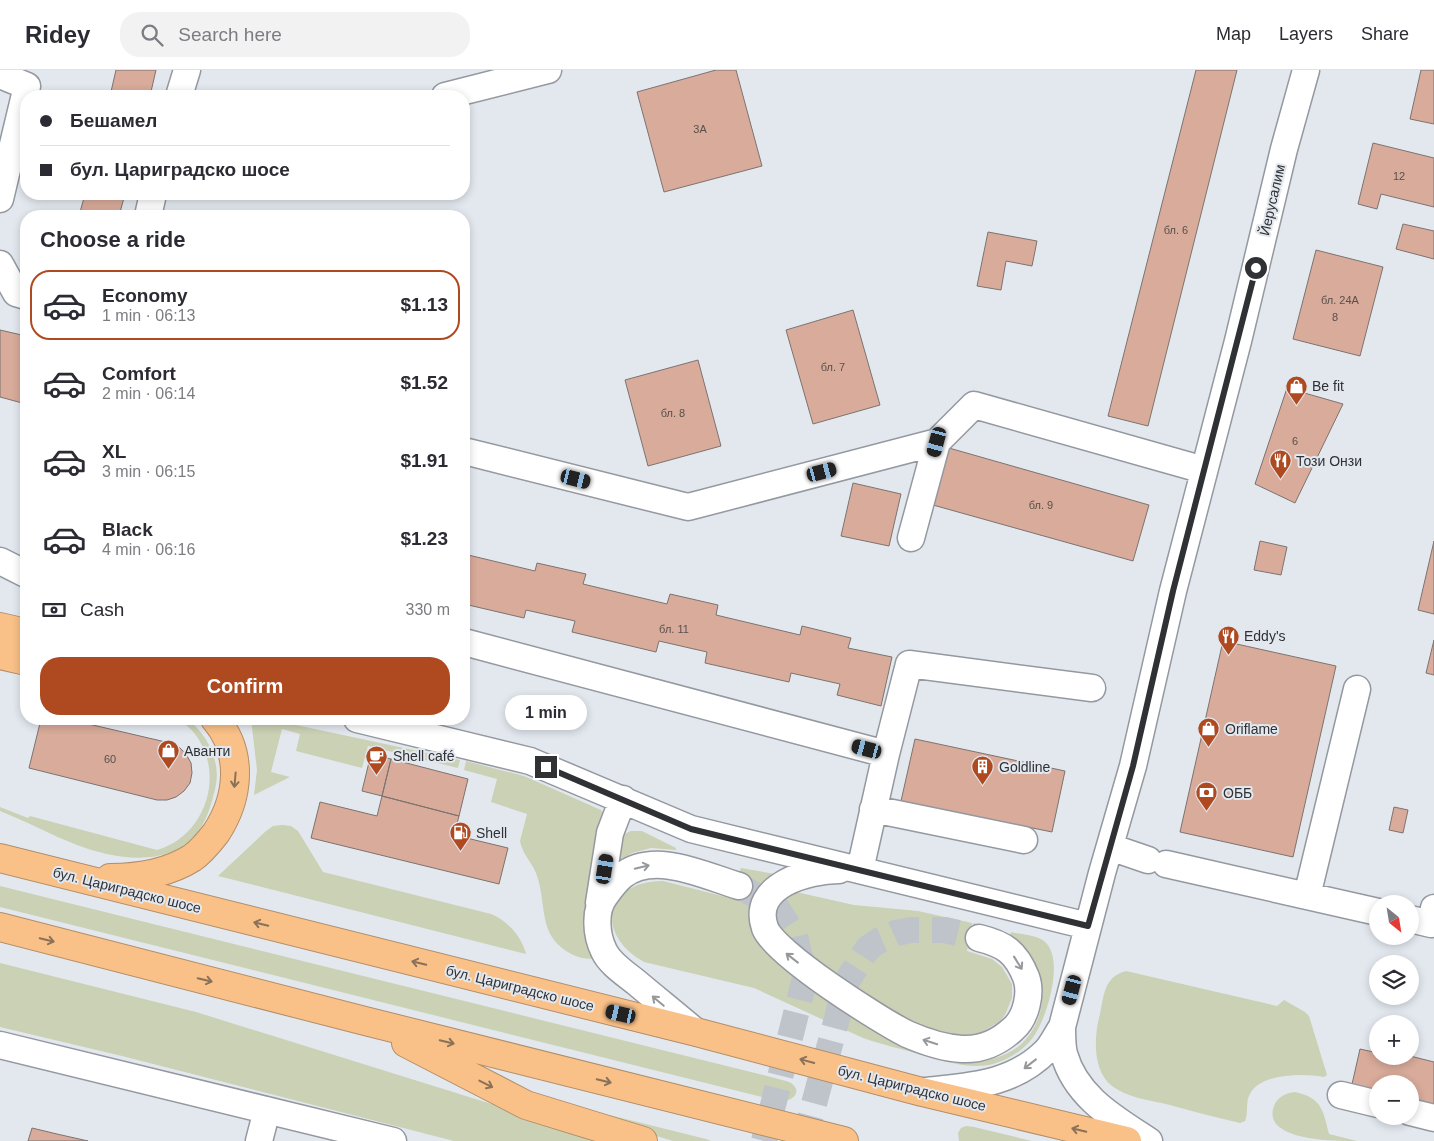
<!DOCTYPE html>
<meta charset="utf-8">
<style>
:root{--surface:#fff;--page:#f2f2f3;--text:#2b2b33;--muted:#7c7c81;--line:#e1e1e2;--accent:#af4920}
body{margin:0;font-family:Arial,sans-serif;background:var(--page);color:var(--text);height:100vh;display:flex;flex-direction:column;font-size:19px;white-space:nowrap}
*{box-sizing:border-box;margin:0}
p{font-size:16px;color:var(--muted)}
.icon{flex:none;width:28px;height:28px;fill:none;stroke:currentColor;stroke-width:2;stroke-linecap:round;stroke-linejoin:round}
.map{position:relative;flex:1;overflow:hidden}
.details{position:absolute;left:20px;top:140px;width:450px;height:515px;display:flex;flex-direction:column;background:var(--surface);border-radius:20px;box-shadow:0 2px 8px #0003}
.details>*{flex:none}
.hud{position:absolute;left:20px;top:20px;width:450px;height:110px;border-radius:20px;box-shadow:0 2px 8px #0003;display:grid;align-content:center;height:110px;padding:0 20px;background:var(--surface)}
.needle{width:32px;rotate:150deg}
.buttons{position:absolute;left:1369px;top:825px;display:grid;gap:10px}
.buttons a{display:grid;place-items:center;width:50px;height:50px;border-radius:50%;background:var(--surface);box-shadow:0 2px 8px #0003;font-size:25px}
.end{position:absolute;width:22px;height:22px;margin:-11px;border:6px solid #2f3134;background:#fff;box-shadow:0 0 0 2px #fff}
.from{border-radius:50%}
.bubble{position:absolute;height:35px;border-radius:18px;background:var(--surface);box-shadow:0 2px 8px #0003;font-size:16px;font-weight:600;line-height:35px;text-align:center}
.car{position:absolute;width:15px;height:30px;margin:-15px -8px;border-radius:6px;box-shadow:0 0 4px 1px #0007;background:linear-gradient(#222 24%,#8ab4d8 0 40%,#222 0 76%,#8ab4d8 0 86%,#222 0)}
.hud b{display:flex;align-items:center;gap:18px;height:48px;font-size:19px}
.hud b+b{border-top:1px solid var(--line)}
.hud i{width:12px;height:12px;background:var(--text)}
ul{padding:0;list-style:none}
li{display:flex;align-items:center;gap:15px;height:70px;margin:0 10px 8px;padding:0 10px;border:2px solid transparent;border-radius:20px}
li div{flex:1}
li b{display:block;font-size:19px}
li em{font-style:normal;font-weight:600}
li.on{border-color:var(--accent)}
li>.icon{width:45px;height:45px;stroke-width:1.5}
h2{padding:0 20px;font-size:22px;line-height:60px}
.pay{display:flex;align-items:center;gap:12px;height:55px;padding:0 20px;font-size:19px}
.pay p{margin-inline-start:auto}
.action{display:flex;gap:10px;margin-top:auto;padding:10px 20px}
.action a{flex:1;height:58px;border-radius:20px;background:var(--accent);color:#fff;font-size:20px;font-weight:600;line-height:58px;text-align:center}
header{display:flex;align-items:center;gap:30px;box-sizing:border-box;height:70px;padding:0 25px;background:var(--surface);border-bottom:1px solid var(--line)}
header strong{font-size:24px}
nav{display:flex;gap:28px;margin-inline-start:auto;font-size:18px}
.search{width:350px;height:45px;background:var(--page);display:flex;align-items:center;gap:12px;box-sizing:border-box;padding:0 18px;border-radius:20px;color:var(--muted);font-size:19px}
.map>svg:first-child{display:block}
</style>
<header>
<strong>Ridey</strong>
<div class="search"><svg class="icon" aria-label="search" viewBox="0 0 24 24"><circle cx="10" cy="10" r="6"/><path d="M15 15l6 6"/></svg>Search here</div>
<nav><a>Map</a><a>Layers</a><a>Share</a></nav>
</header>
<div class="map">
<svg width="1434" height="1071" viewBox="0 0 1434 1071">
<rect width="100%" height="100%" fill="#e3e8ef"/>
<path fill="#cad1b4" d="M172,649H188C209,667 223,695 214,723C211,736 207,748 200,759C173,799 116,790 77,775C51,765 26,751 0,741V737L28,748L30,746L157,780C203,767 224,710 199,670C193,660 184,651 172,649Z
M251,649H268L460,690L458,698L368,676L362,698L296,681L300,664L282,659L271,702L290,707L254,725L257,700Z
M466,691L524,706L601,740L603,743L594,889C582,889 572,886 562,878C539,860 546,831 537,806C534,795 524,786 521,775L520,771L527,744L491,732L497,709L464,700Z
M282,755L291,756L298,761L323,802L491,844C507,850 522,867 526,884L218,806L266,761L273,756Z
M631,761H642L676,778V780L651,778L632,783L616,793L622,765Z
M741,798L775,804L758,863L971,991C988,991 1006,987 1019,976C1048,952 1051,903 1022,876C1019,873 1014,870 1010,867L1011,862C1022,865 1040,865 1047,874C1064,894 1046,952 1031,970C1021,982 1007,990 993,994C969,1000 945,991 922,985C902,979 883,975 863,968L754,918L644,892C594,864 604,811 663,811L730,828Z
M0,816L771,1007C777,1009 785,1010 791,1013C804,1022 791,1033 778,1031L0,837Z
M796,822L854,835L918,841L972,853L967,881L992,889L1002,897L1012,914V928L1005,945L999,952L980,963L957,967L905,951L792,876L776,859C775,833 769,831 796,822Z
M0,893L196,942L610,1071H454L122,986L0,957Z
M1126,901L1277,936L1284,930L1305,942L1309,946L1327,1005L1324,1007C1305,1003 1260,1003 1250,1024C1245,1032 1249,1042 1245,1051L1240,1053C1215,1047 1191,1041 1166,1034C1147,1030 1127,1027 1112,1016C1092,1001 1094,965 1100,944C1104,925 1104,907 1126,901Z
M1295,1022C1322,1028 1323,1040 1329,1064L1357,1071C1336,1071 1261,1071 1274,1036C1277,1027 1286,1023 1295,1022Z
M549,1030L706,1069L711,1071H673L548,1033Z
M966,1056L974,1057L1032,1071H959L958,1063L961,1058Z"/>
<path fill="#d8ab9a" stroke="#7c7370" d="M116,0H156L150,26H110Z
M716,0H736L762,96L664,122L637,22Z
M1196,0H1237L1148,356L1108,346Z
M1421,0H1434V54L1410,49Z
M1373,73L1434,88V137L1381,124L1377,139L1358,134Z
M85,124H125L119,146H79Z
M1403,154L1434,161V189L1396,179Z
M988,162L1037,171L1032,196L1006,191L1001,220L977,216Z
M1316,180L1383,197L1360,286L1293,269Z
M853,240L880,335L813,354L786,260Z
M0,260L26,266V334L0,327Z
M698,290L721,376L648,396L625,310Z
M1287,318L1343,334L1295,433L1255,414Z
M949,378L1149,435L1133,491L933,435Z
M853,413L901,424L889,476L841,466Z
M1260,471L1287,477L1281,505L1254,500Z
M1434,471V544L1418,540Z
M464,484L535,501L537,493L586,504L583,514L667,534L670,524L718,535L716,545L800,565L802,556L851,568L848,578L892,587L881,636L837,625L840,614L791,603L789,612L705,593L707,582L659,571L656,582L572,562L575,551L526,540L524,548L464,534Z
M1434,570V605L1426,603Z
M1223,571L1336,596L1293,787L1180,762Z
M41,649H67L170,673L179,677L186,684L191,693L192,703L190,713L184,721L176,727L167,730H157L29,698Z
M915,669L1065,701L1052,762L901,731Z
M371,684L391,689L382,726L362,721Z
M391,689L468,709L459,746L382,726Z
M382,726L459,746L454,765L508,778L499,814L311,768L320,732L377,746Z
M1394,737L1408,740L1403,763L1389,760Z
M1360,979L1378,983V986L1400,988V986H1410L1434,992V1043L1410,1037V1014H1378V1030L1350,1023Z
M32,1058L57,1064L88,1071H28Z"/>
<g fill="none" stroke-linecap="round" stroke-linejoin="round">
<path stroke="#bfc3ca" stroke-width="26" stroke-dasharray="26 13" stroke-linecap="butt" d="M739,816L776,837L795,866L805,908L764,1071
M804,1071L847,911L868,878L880,870L896,863L911,860H945L979,868"/>
<defs>
<path id="minor" d="M0,5L27,16L0,129
M179,26L187,0
M445,26L548,0
M148,146L153,124
M0,194L16,223L26,226
M464,381L688,437L937,372L974,335L1204,400
M911,468L937,372
M0,491L26,504
M464,572L886,684
M357,649L530,691L691,759L1088,856
M873,739L1024,770
M1110,777L1148,790
M1166,794L1378,842
M839,800C809,800 750,815 765,858C775,884 879,950 907,964C923,971 944,978 962,979C981,980 999,972 1013,959C1026,948 1032,923 1026,907C1016,882 1004,874 979,868
M860,800L886,684L909,594L1092,618
M1307,826L1357,619
M599,833L610,763L623,729
M1410,849L1431,854L1434,838
M1062,957C1062,966 1062,976 1064,984C1076,1027 1114,1048 1149,1071
M696,962C676,945 656,929 637,913C626,904 610,894 604,881C596,865 594,840 605,826C610,819 615,812 622,806C654,780 705,806 739,816
M0,975L393,1071
M925,1021C970,1016 1013,1015 1047,980C1053,973 1057,964 1062,957L1102,803L1133,696L1173,521L1238,271L1284,79L1306,0
M1341,1025L1378,1034
M1410,1042L1434,1048
M259,1071L267,1040"/>
<path id="highway" d="M0,557L26,563
M0,585L26,591
M0,788L696,962L922,1022L1127,1071
M110,808C138,808 168,803 192,788C201,782 209,772 216,763C239,728 244,683 215,649
M0,857L365,951L844,1071
M406,973L526,1035L643,1071"/>
</defs>
<use href="#minor" stroke="#9498a0" stroke-width="29"/>
<use href="#highway" stroke="#b28e6a" stroke-width="30"/>
<use href="#minor" stroke="#fff" stroke-width="26"/>
<use href="#highway" stroke="#f9c087" stroke-width="28"/>
</g>
<defs><path id="oneway-shaft" d="M-6 0H5M1.5-3L5.5 0L1.5 3" fill="none" stroke-width="1.6" stroke-linecap="round" stroke-linejoin="round" transform="scale(1.25)"/></defs>
<g stroke="#8a7159">
<use href="#oneway-shaft" transform="translate(235 710) rotate(95)"/>
<use href="#oneway-shaft" transform="translate(261 854) rotate(-166)"/>
<use href="#oneway-shaft" transform="translate(47 870) rotate(14)"/>
<use href="#oneway-shaft" transform="translate(419 893) rotate(-166)"/>
<use href="#oneway-shaft" transform="translate(205 910) rotate(14)"/>
<use href="#oneway-shaft" transform="translate(447 972) rotate(14)"/>
<use href="#oneway-shaft" transform="translate(807 991) rotate(-165)"/>
<use href="#oneway-shaft" transform="translate(604 1011) rotate(14)"/>
<use href="#oneway-shaft" transform="translate(486 1014) rotate(27)"/>
<use href="#oneway-shaft" transform="translate(1079 1060) rotate(-166)"/>
</g>
<g stroke="#97989a">
<use href="#oneway-shaft" transform="translate(642 797) rotate(-14)"/>
<use href="#oneway-shaft" transform="translate(792 888) rotate(-142)"/>
<use href="#oneway-shaft" transform="translate(1018 893) rotate(58)"/>
<use href="#oneway-shaft" transform="translate(658 931) rotate(-140)"/>
<use href="#oneway-shaft" transform="translate(930 972) rotate(-162)"/>
<use href="#oneway-shaft" transform="translate(1030 994) rotate(142)"/>
</g>
<g fill="none" stroke-linecap="round" stroke-linejoin="round">
<path stroke="#2f3134" stroke-width="6" d="M546,697L691,759L1088,856L1133,696L1173,521L1256,198"/>
</g>
<defs>
<symbol id="shop-pin" viewBox="-11 -11 22 30"><path d="M0 17L-7.5 6A9.5 9.5 0 1 1 7.5 6Z" fill="#af4920" stroke="#e3e8ef"/><path d="M-5-2.5h2.3a2.7 3.5 0 0 1 5.4 0H5L5.5 6h-11ZM-1.5-2.5h3a1.5 2.3 0 0 0-3 0Z" fill="#fff"/></symbol>
<symbol id="restaurant-pin" viewBox="-11 -11 22 30"><path d="M0 17L-7.5 6A9.5 9.5 0 1 1 7.5 6Z" fill="#af4920" stroke="#e3e8ef"/><path d="M-5-6h1v4h1v-4h1v4h1v-4h1v5L-1.5 .5V6h-2V.5L-5-1ZM5-6V6H3V1.5H1.5Q1.5-4 5-6Z" fill="#fff"/></symbol>
<symbol id="cafe-pin" viewBox="-11 -11 22 30"><path d="M0 17L-7.5 6A9.5 9.5 0 1 1 7.5 6Z" fill="#af4920" stroke="#e3e8ef"/><path d="M-5.5-4.5H6V0H3Q3 3.5 0 3.5H-2.5Q-5.5 3.5-5.5 0ZM3-3.2v2h1.7v-2ZM-6 4.5H4V6H-6Z" fill="#fff"/></symbol>
<symbol id="building-pin" viewBox="-11 -11 22 30"><path d="M0 17L-7.5 6A9.5 9.5 0 1 1 7.5 6Z" fill="#af4920" stroke="#e3e8ef"/><path d="M-4-6H4V6H1V3H-1V6H-4ZM-2.5-4.3h1.7v1.8h-1.7ZM.8-4.3h1.7v1.8H.8ZM-2.5-1h1.7V.8h-1.7ZM.8-1h1.7V.8H.8Z" fill="#fff"/></symbol>
<symbol id="bank-pin" viewBox="-11 -11 22 30"><path d="M0 17L-7.5 6A9.5 9.5 0 1 1 7.5 6Z" fill="#af4920" stroke="#e3e8ef"/><path d="M-6-4H6V4H-6ZM0-2.3a2.3 2.3 0 1 0 0 4.6a2.3 2.3 0 1 0 0-4.6Z" fill="#fff"/></symbol>
<symbol id="fuel-pin" viewBox="-11 -11 22 30"><path d="M0 17L-7.5 6A9.5 9.5 0 1 1 7.5 6Z" fill="#af4920" stroke="#e3e8ef"/><path d="M-5.5-6h7V0h2V4h1.3V-2.5L3-4.5l.8-.8L6-3V5H2.5V1h-1V6h-7ZM-4.2-4.7v3.2H.2V-4.7Z" fill="#fff"/></symbol>
</defs>
<g fill-rule="evenodd">
<use href="#shop-pin" x="1284" y="304" width="25" height="34"/>
<use href="#restaurant-pin" x="1268" y="378" width="25" height="34"/>
<use href="#restaurant-pin" x="1216" y="554" width="25" height="34"/>
<use href="#shop-pin" x="1196" y="646" width="25" height="34"/>
<use href="#shop-pin" x="156" y="668" width="25" height="34"/>
<use href="#cafe-pin" x="364" y="674" width="25" height="34"/>
<use href="#building-pin" x="970" y="684" width="25" height="34"/>
<use href="#bank-pin" x="1194" y="710" width="25" height="34"/>
<use href="#fuel-pin" x="448" y="750" width="25" height="34"/>
</g>
<g text-anchor="middle" stroke-width="4" stroke-linejoin="round" paint-order="stroke">
<g font-size="11" fill="#59504e">
<text x="700" y="63">3А</text>
<text x="1399" y="110">12</text>
<text x="1176" y="164">бл. 6</text>
<text x="1340" y="234">бл. 24A</text>
<text x="1335" y="251">8</text>
<text x="833" y="301">бл. 7</text>
<text x="673" y="347">бл. 8</text>
<text x="1295" y="375">6</text>
<text x="1041" y="439">бл. 9</text>
<text x="674" y="563">бл. 11</text>
<text x="110" y="693">60</text>
</g>
<g font-size="14" fill="#2f3134" stroke="#e3e8ef">
<text transform="translate(1272 130) rotate(-77)" y="5">Йерусалим</text>
<text transform="translate(127 820) rotate(14)" y="5">бул. Цариградско шосе</text>
<text transform="translate(520 918) rotate(14)" y="5">бул. Цариградско шосе</text>
<text transform="translate(912 1018) rotate(14)" y="5">бул. Цариградско шосе</text>
</g>
<g font-size="14" fill="#2f3134" stroke="#e3e8ef" text-anchor="start">
<text x="1312" y="321">Be fit</text>
<text x="1296" y="396">Този Онзи</text>
<text x="1244" y="571">Eddy's</text>
<text x="1225" y="664">Oriflame</text>
<text x="184" y="686">Аванти</text>
<text x="393" y="691">Shell café</text>
<text x="999" y="702">Goldline</text>
<text x="1223" y="728">ОББ</text>
<text x="476" y="768">Shell</text>
</g>
</g>
</svg>
<div class="buttons">
<a><svg class="needle" viewBox="-14 -14 28 28"><path d="M0-13l5 13h-10z" fill="#e53935"/><path d="M0 13l5-13h-10z" fill="#7c7c81"/></svg></a>
<a><svg class="icon" aria-label="layers" viewBox="0 0 24 24"><path d="M12 4l9 5-9 5-9-5zM3 14l9 5 9-5"/></svg></a>
<a>+</a>
<a>−</a>
</div>
<i class="end from" style="left:1256px;top:198px"></i>
<i class="end" style="left:546px;top:697px"></i>
<div class="bubble" style="left:505px;top:625px;width:82px">1 min</div>
<i class="car" style="left:937px;top:372px;rotate:195deg"></i>
<i class="car" style="left:822px;top:402px;rotate:75deg"></i>
<i class="car" style="left:576px;top:409px;rotate:104deg"></i>
<i class="car" style="left:867px;top:679px;rotate:285deg"></i>
<i class="car" style="left:605px;top:799px;rotate:9deg"></i>
<i class="car" style="left:1072px;top:920px;rotate:195deg"></i>
<i class="car" style="left:621px;top:944px;rotate:283deg"></i>
<div class="hud">
<b><i class="from"></i>Бешамел</b>
<b><i></i>бул. Цариградско шосе</b>
</div>
<section class="details">
<h2>Choose a ride</h2>
<ul>
<li class="on"><svg class="icon" aria-label="car" viewBox="0 0 24 24"><path d="M5 17H2v-5l4-1 3-4h7l3 4 3 1v5h-3M9 17h6M6 11h13"/><circle cx="7" cy="17" r="2"/><circle cx="17" cy="17" r="2"/></svg><div><b>Economy</b><p>1 min · 06:13</p></div><em>$1.13</em></li>
<li><svg class="icon" aria-label="car" viewBox="0 0 24 24"><path d="M5 17H2v-5l4-1 3-4h7l3 4 3 1v5h-3M9 17h6M6 11h13"/><circle cx="7" cy="17" r="2"/><circle cx="17" cy="17" r="2"/></svg><div><b>Comfort</b><p>2 min · 06:14</p></div><em>$1.52</em></li>
<li><svg class="icon" aria-label="car" viewBox="0 0 24 24"><path d="M5 17H2v-5l4-1 3-4h7l3 4 3 1v5h-3M9 17h6M6 11h13"/><circle cx="7" cy="17" r="2"/><circle cx="17" cy="17" r="2"/></svg><div><b>XL</b><p>3 min · 06:15</p></div><em>$1.91</em></li>
<li><svg class="icon" aria-label="car" viewBox="0 0 24 24"><path d="M5 17H2v-5l4-1 3-4h7l3 4 3 1v5h-3M9 17h6M6 11h13"/><circle cx="7" cy="17" r="2"/><circle cx="17" cy="17" r="2"/></svg><div><b>Black</b><p>4 min · 06:16</p></div><em>$1.23</em></li>
</ul>
<div class="pay"><svg class="icon" aria-label="cash" viewBox="0 0 24 24"><path d="M3 7h18v10H3z"/><circle cx="12" cy="12" r="2"/></svg>Cash<p>330 m</p></div>
<div class="action"><a>Confirm</a></div>
</section>
</div>
